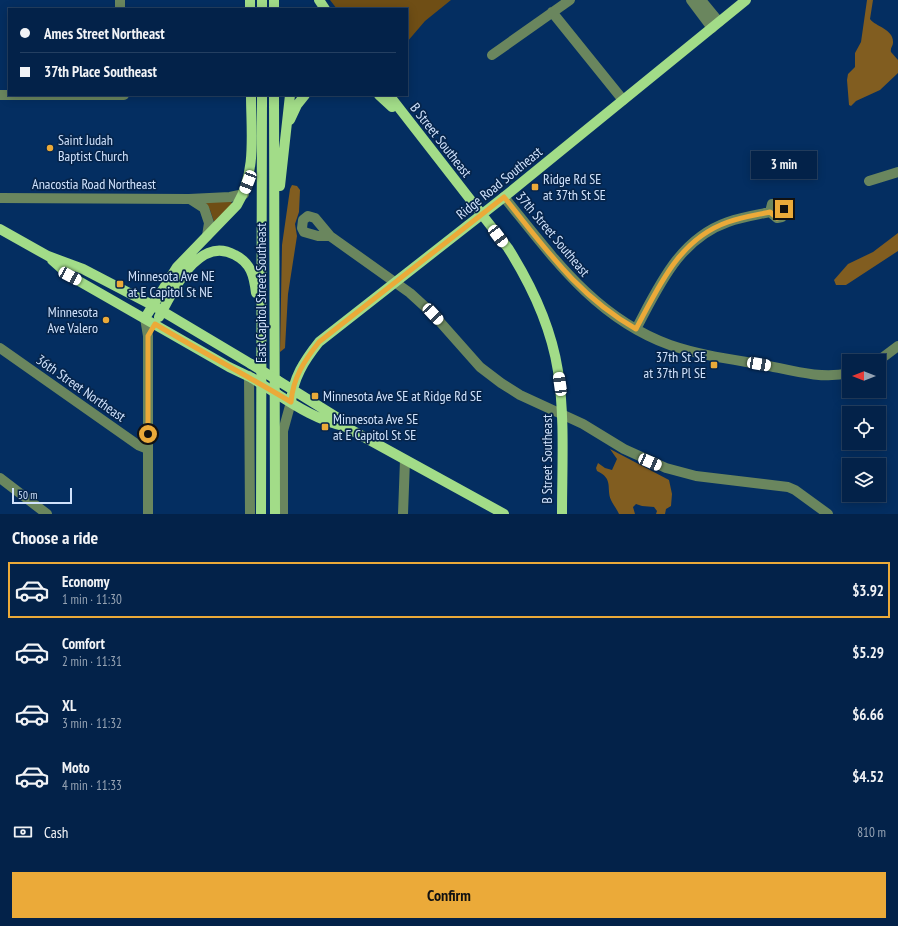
<!DOCTYPE html>
<meta charset="utf-8">
<style>
:root{--surface:#032249;--page:#0d2a50;--text:#f1f3f6;--muted:#97a4b4;--line:#243f61;--accent:#ebaa39}
body{margin:0;font-family:"PT Sans Narrow",sans-serif;background:var(--page);color:var(--text);height:100vh;display:flex;flex-direction:column;font-size:15px;white-space:nowrap}
*{box-sizing:border-box;margin:0}
p{font-size:13px;color:var(--muted)}
.icon{flex:none;width:22px;height:22px;fill:none;stroke:currentColor;stroke-width:2;stroke-linecap:round;stroke-linejoin:round}
.map{position:relative;height:514px;overflow:hidden}
.sheet{display:flex;flex-direction:column;background:var(--surface);flex:1}
.sheet>*{flex:none}
.hud{position:absolute;left:8px;top:8px;width:400px;height:88px;border-radius:0px;box-shadow:0 2px 10px #0003,0 0 0 1px var(--line);display:grid;align-content:center;height:88px;padding:0 12px;background:var(--surface)}
.needle{width:26px;rotate:270deg}
.fabs{position:absolute;left:842px;top:354px;display:grid;gap:8px}
.fabs a{display:grid;place-items:center;width:44px;height:44px;border-radius:0px;background:var(--surface);box-shadow:0 2px 10px #0003,0 0 0 1px var(--line);font-size:20px}
.scale{position:absolute;left:12px;bottom:10px;width:60px;box-sizing:border-box;padding-left:4px;border:2px solid #d0e2fc;border-top:0;font-size:11px;line-height:14px;white-space:nowrap;color:#d0e2fc;-webkit-text-stroke:3px #06254c;paint-order:stroke}
.end{position:absolute;width:18px;height:18px;margin:-9px;border:5px solid #ebaa39;background:#111;box-shadow:0 0 0 2px #111}
.from{border-radius:50%}
.bubble{position:absolute;height:28px;border-radius:0px;background:var(--surface);box-shadow:0 2px 10px #0003,0 0 0 1px var(--line);font-size:13px;font-weight:700;line-height:28px;text-align:center}
.car{position:absolute;width:12px;height:24px;margin:-12px -6px;border-radius:5px;box-shadow:0 0 3px 1px #0007;background:linear-gradient(#fff 24%,#345 0 40%,#fff 0 76%,#345 0 86%,#fff 0)}
.hud b{display:flex;align-items:center;gap:14px;height:38px;font-size:15px}
.hud b+b{border-top:1px solid var(--line)}
.hud i{width:10px;height:10px;background:var(--text)}
ul{padding:0;list-style:none}
li{display:flex;align-items:center;gap:12px;height:56px;margin:0 8px 6px;padding:0 4px;border:2px solid transparent;border-radius:0px}
li div{flex:1}
li b{display:block;font-size:15px}
li em{font-style:normal;font-weight:700}
li.on{border-color:var(--accent)}
li>.icon{width:36px;height:36px;stroke-width:1.5}
h2{padding:0 12px;font-size:18px;line-height:48px}
.pay{display:flex;align-items:center;gap:10px;height:44px;padding:0 12px;font-size:15px}
.pay p{margin-inline-start:auto}
.primary-button{display:flex;gap:8px;margin-top:auto;padding:8px 12px}
.primary-button a{flex:1;height:46px;border-radius:0px;background:var(--accent);color:#111;font-size:16px;font-weight:700;line-height:46px;text-align:center}
.map>svg:first-child{display:block}
</style>
<div class="map">
<svg width="898" height="514" viewBox="0 0 898 514">
<rect width="100%" height="100%" fill="#042e61"/>
<path fill="#6f4e15" d="M330,0H451L425,21L407,42V9H337Z
M202,200L231,201L232,204L214,222L210,210Z"/>
<path fill="#815d20" d="M867,0H873L870,19C876,27 894,29 893,43C893,46 890,48 891,52L898,60V73L880,90L856,101L851,106L849,105L847,80L848,74L855,67V53L861,42Z
M292,185L297,186L300,190L299,212L295,224L297,236L288,294L285,348L280,352L282,245L290,189Z
M898,233V251L846,285H836L834,280L848,264L873,252Z
M610,449L669,480L672,494L671,506L666,509L665,514H656L657,511L654,507L642,506L636,504L633,507L635,514H619C617,509 613,505 611,500C606,488 614,479 597,471L596,468L598,463L605,468L612,470L617,459Z"/>
<g fill="none" stroke-linecap="round" stroke-linejoin="round">
<path stroke="#6a865e" stroke-width="10" d="M120,0V9
M691,0L712,28
M701,0L719,22
M552,12L623,100
M492,55L570,0
M0,95H124
M869,181L898,172
M504,197C552,256 595,318 670,345C699,355 729,359 759,364C787,369 820,380 849,373
M0,198L189,199L230,197L244,194
M190,199L204,208L209,223L207,236
M330,236H318L304,232L302,228L303,220L308,216L315,218L330,236L410,293L433,314L480,367L501,383L520,395L583,424L624,449L666,468L696,476L788,487L795,490L828,514
M145,318L148,336V514
M636,329C659,286 679,239 728,222C742,217 756,215 770,212L772,204H779L785,209L782,217L777,218L770,212
M0,348L138,445L148,449
M878,361L898,346
M249,376L250,514
M0,478L47,514
M283,514V431L291,402
M403,514L405,460"/>
<path stroke="#a2dc88" stroke-width="10" d="M274,0V9
M319,0L325,9
M250,9V0
M262,9V0
M274,95L275,514
M379,95L392,107
M389,95L508,248C532,286 551,326 558,371C565,418 562,467 562,514
M290,120L297,105L305,95
M280,186L290,95
M0,229L48,256L83,269L152,305L251,364
M52,260L70,276L229,367L252,378
M159,317C173,292 198,234 235,255C251,263 254,276 256,293
M145,318L177,267L237,205C257,172 251,132 251,95
M277,380L338,418L344,426
M277,394C297,407 320,421 344,426L504,514
M291,402C293,378 304,361 319,342L504,197L746,0
M261,514L262,95"/>
<path stroke="#a2dc88" stroke-width="10" d="M251,364L277,380
M252,378L277,394"/>
</g>
<g fill="none" stroke-linecap="round" stroke-linejoin="round">
<path stroke="#ebaa39" stroke-width="5" d="M148,434V336L155,324C200,351 246,375 291,402C293,378 304,361 319,342L504,197C546,249 577,295 636,329C659,286 679,239 728,222C742,217 756,215 770,212L777,218L782,217L784,209"/>
</g>
<g fill="#ebaa39" stroke="#06254c" stroke-width="1.5">
<circle cx="50" cy="148" r="4"/>
<rect x="531" y="183" width="8" height="8" rx="2"/>
<rect x="116" y="280" width="8" height="8" rx="2"/>
<circle cx="106" cy="320" r="4"/>
<rect x="710" y="361" width="8" height="8" rx="2"/>
<rect x="311" y="392" width="8" height="8" rx="2"/>
<rect x="321" y="423" width="8" height="8" rx="2"/>
</g>
<g text-anchor="middle" stroke-width="3.5" stroke-linejoin="round" paint-order="stroke">
<g font-size="14" fill="#d0e2fc" stroke="#06254c" text-anchor="start">
<text x="58" y="145">Saint Judah<tspan x="58" dy="16">Baptist Church</tspan></text>
<text x="543" y="184">Ridge Rd SE<tspan x="543" dy="16">at 37th St SE</tspan></text>
<text x="128" y="281">Minnesota Ave NE<tspan x="128" dy="16">at E Capitol St NE</tspan></text>
<text x="98" y="317" text-anchor="end">Minnesota<tspan x="98" dy="16">Ave Valero</tspan></text>
<text x="706" y="362" text-anchor="end">37th St SE<tspan x="706" dy="16">at 37th Pl SE</tspan></text>
<text x="323" y="401">Minnesota Ave SE at Ridge Rd SE</text>
<text x="333" y="424">Minnesota Ave SE<tspan x="333" dy="16">at E Capitol St SE</tspan></text>
</g>
<g font-size="14" fill="#d0e2fc" stroke="#06254c">
<text transform="translate(441 140) rotate(52)" y="5">B Street Southeast</text>
<text transform="translate(499 183) rotate(-39)" y="5">Ridge Road Southeast</text>
<text x="94" y="189">Anacostia Road Northeast</text>
<text transform="translate(553 234) rotate(50)" y="5">37th Street Southeast</text>
<text transform="translate(261 293) rotate(-90)" y="5">East Capitol Street Southeast</text>
<text transform="translate(81 388) rotate(35)" y="5">36th Street Northeast</text>
<text transform="translate(547 459) rotate(-90)" y="5">B Street Southeast</text>
</g>
</g>
</svg>
<div class="fabs">
<a><svg class="needle" viewBox="-14 -14 28 28"><path d="M0-13l5 13h-10z" fill="#e53935"/><path d="M0 13l5-13h-10z" fill="#97a4b4"/></svg></a>
<a><svg class="icon" aria-label="locate" viewBox="0 0 24 24"><circle cx="12" cy="12" r="6"/><path d="M12 2v4M12 18v4M2 12h4M18 12h4"/></svg></a>
<a><svg class="icon" aria-label="layers" viewBox="0 0 24 24"><path d="M12 4l9 5-9 5-9-5zM3 14l9 5 9-5"/></svg></a>
</div>
<div class="scale">50 m</div>
<i class="end from" style="left:148px;top:434px"></i>
<i class="end" style="left:784px;top:209px"></i>
<div class="bubble" style="left:751px;top:151px;width:66px">3 min</div>
<i class="car" style="left:248px;top:182px;rotate:201deg"></i>
<i class="car" style="left:498px;top:236px;rotate:143deg"></i>
<i class="car" style="left:70px;top:276px;rotate:118deg"></i>
<i class="car" style="left:433px;top:314px;rotate:137deg"></i>
<i class="car" style="left:759px;top:364px;rotate:100deg"></i>
<i class="car" style="left:560px;top:384px;rotate:352deg"></i>
<i class="car" style="left:650px;top:462px;rotate:113deg"></i>
<div class="hud">
<b><i class="from"></i>Ames Street Northeast</b>
<b><i></i>37th Place Southeast</b>
</div>
</div>
<section class="sheet">
<h2>Choose a ride</h2>
<ul>
<li class="on"><svg class="icon" aria-label="car" viewBox="0 0 24 24"><path d="M5 17H2v-5l4-1 3-4h7l3 4 3 1v5h-3M9 17h6M6 11h13"/><circle cx="7" cy="17" r="2"/><circle cx="17" cy="17" r="2"/></svg><div><b>Economy</b><p>1 min · 11:30</p></div><em>$3.92</em></li>
<li><svg class="icon" aria-label="car" viewBox="0 0 24 24"><path d="M5 17H2v-5l4-1 3-4h7l3 4 3 1v5h-3M9 17h6M6 11h13"/><circle cx="7" cy="17" r="2"/><circle cx="17" cy="17" r="2"/></svg><div><b>Comfort</b><p>2 min · 11:31</p></div><em>$5.29</em></li>
<li><svg class="icon" aria-label="car" viewBox="0 0 24 24"><path d="M5 17H2v-5l4-1 3-4h7l3 4 3 1v5h-3M9 17h6M6 11h13"/><circle cx="7" cy="17" r="2"/><circle cx="17" cy="17" r="2"/></svg><div><b>XL</b><p>3 min · 11:32</p></div><em>$6.66</em></li>
<li><svg class="icon" aria-label="car" viewBox="0 0 24 24"><path d="M5 17H2v-5l4-1 3-4h7l3 4 3 1v5h-3M9 17h6M6 11h13"/><circle cx="7" cy="17" r="2"/><circle cx="17" cy="17" r="2"/></svg><div><b>Moto</b><p>4 min · 11:33</p></div><em>$4.52</em></li>
</ul>
<div class="pay"><svg class="icon" aria-label="cash" viewBox="0 0 24 24"><path d="M3 7h18v10H3z"/><circle cx="12" cy="12" r="2"/></svg>Cash<p>810 m</p></div>
<div class="primary-button"><a>Confirm</a></div>
</section>
